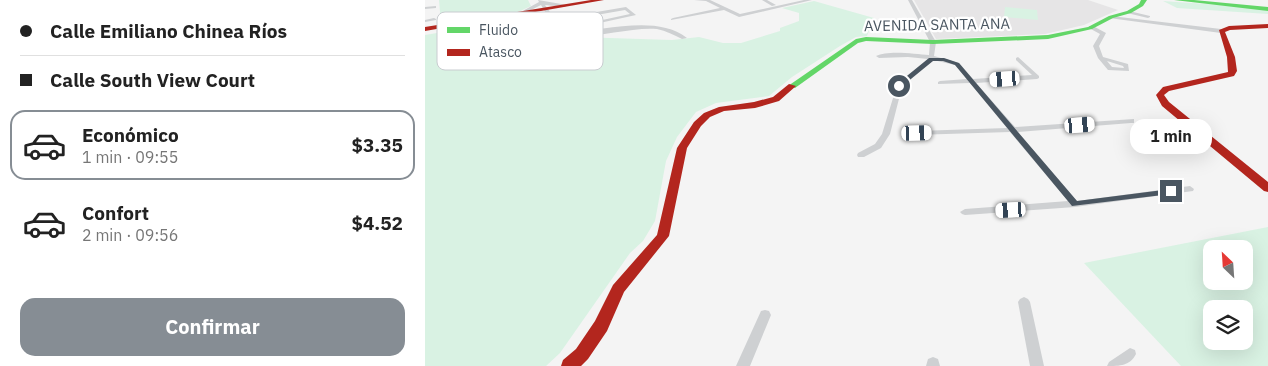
<!DOCTYPE html>
<html lang="es">
<meta charset="utf-8">
<style>
:root{--surface:#fff;--page:#f6f6f6;--text:#222;--muted:#767676;--line:#e0e0e0;--accent:#868d94}
body{margin:0;font-family:"IBM Plex Sans",sans-serif;background:var(--page);color:var(--text);height:100vh;display:flex;flex-direction:column;font-size:19px;white-space:nowrap}
*{box-sizing:border-box;margin:0}
p{font-size:16px;color:var(--muted)}
.icon{flex:none;width:28px;height:28px;fill:none;stroke:currentColor;stroke-width:2;stroke-linecap:round;stroke-linejoin:round}
.map{position:relative;flex:1;overflow:hidden}
.details{display:flex;flex-direction:column;background:var(--surface);width:425px}
.details>*{flex:none}
.top-card{display:grid;align-content:center;height:110px;padding:0 20px;background:var(--surface)}
.needle{width:32px;rotate:335deg}
.fabs{position:absolute;left:778px;top:240px;display:grid;gap:10px}
.fabs a{display:grid;place-items:center;width:50px;height:50px;border-radius:10px;background:var(--surface);box-shadow:0 5px 20px #0002;font-size:25px}
.end{position:absolute;width:22px;height:22px;margin:-11px;border:6px solid #4a5661;background:#fff;box-shadow:0 0 0 2px #fff}
.from{border-radius:50%}
.bubble{position:absolute;height:35px;border-radius:15px;background:var(--surface);box-shadow:0 5px 20px #0002;font-size:16px;font-weight:700;line-height:35px;text-align:center}
.car{position:absolute;width:15px;height:30px;margin:-15px -8px;border-radius:6px;box-shadow:0 0 4px 1px #0007;background:linear-gradient(#fff 24%,#345 0 40%,#fff 0 76%,#345 0 86%,#fff 0)}
.top-card b{display:flex;align-items:center;gap:18px;height:48px;font-size:19px}
.top-card b+b{border-top:1px solid var(--line)}
.top-card i{width:12px;height:12px;background:var(--text)}
ul{padding:0;list-style:none}
li{display:flex;align-items:center;gap:15px;height:70px;margin:0 10px 8px;padding:0 10px;border:2px solid transparent;border-radius:15px}
li div{flex:1}
li b{display:block;font-size:19px}
li em{font-style:normal;font-weight:700}
li.active{border-color:var(--accent)}
li>.icon{width:45px;height:45px;stroke-width:1.5}
.primary-button{display:flex;gap:10px;margin-top:auto;padding:10px 20px}
.primary-button a{flex:1;height:58px;border-radius:15px;background:var(--accent);color:#fff;font-size:20px;font-weight:700;line-height:58px;text-align:center}
main{display:flex;flex:1;min-height:0}
.map>svg:first-child{display:block}
</style>
<main>
<section class="details">
<div class="top-card">
<b><i class="from"></i>Calle Emiliano Chinea Ríos</b>
<b><i></i>Calle South View Court</b>
</div>
<ul>
<li class="active"><svg class="icon" aria-label="car" viewBox="0 0 24 24"><path d="M5 17H2v-5l4-1 3-4h7l3 4 3 1v5h-3M9 17h6M6 11h13"/><circle cx="7" cy="17" r="2"/><circle cx="17" cy="17" r="2"/></svg><div><b>Económico</b><p>1 min · 09:55</p></div><em>$3.35</em></li>
<li><svg class="icon" aria-label="car" viewBox="0 0 24 24"><path d="M5 17H2v-5l4-1 3-4h7l3 4 3 1v5h-3M9 17h6M6 11h13"/><circle cx="7" cy="17" r="2"/><circle cx="17" cy="17" r="2"/></svg><div><b>Confort</b><p>2 min · 09:56</p></div><em>$4.52</em></li>
</ul>
<div class="primary-button"><a>Confirmar</a></div>
</section>
<div class="map">
<svg width="843" height="366" viewBox="0 0 843 366">
<rect width="100%" height="100%" fill="#f4f4f4"/>
<path fill="#e6e5e6" d="M489,0H663L693,10L659,25L620,34L511,39Z"/>
<path fill="#d9f2e3" fill-rule="evenodd" d="M14,0H103L106,6L93,12L16,24Z
M389,1L449,18L442,36L431,37L415,46L367,77L344,96L291,103L271,112L252,137L241,161L230,221L218,241L205,253L135,353L121,366H0V35L30,30V33L247,40L274,37L298,43H316L355,31V28L374,21V13L357,8Z
M738,1L824,7L843,11V14L752,8Z
M580,7L612,10L613,20L579,17Z
M843,227V366H756L659,263ZM786,249H819V281H786ZM786,309H819V341H786Z"/>
<g fill="none" stroke-linecap="round" stroke-linejoin="round">
<path fill="#ced0d2" fill-rule="evenodd" d="M113,0L142,5L140,7L120,5L130,19L201,7L211,15L138,31L139,32C176,33 229,13 262,38L257,39C249,35 241,31 232,29C204,26 152,44 131,32L132,30L129,25L101,26L59,35L56,33L101,24L127,23L125,21V20L116,5L98,14L94,13L114,2ZM200,10L205,14L136,29L131,22Z
M269,0H285L315,14L379,0H387L314,17L299,10L246,20V19L248,18L295,8L281,1Z
M337,0H342L351,5L347,6Z
M483,0H487L511,42L509,56L534,63L548,79L607,75L591,60V58L593,57L614,76V78L612,79L551,83L590,127L709,119V123H706L593,132L652,201L765,186L769,189L768,191L650,207L540,215L537,214L535,212L540,209L643,201L585,132L489,135L488,133L489,131H492L582,128L545,83L513,84V82L515,81L542,79L530,65L508,60L477,87L465,134L456,148L439,157H433L432,155L433,153L450,144L457,134L472,85L503,59L483,57L454,58L451,56C463,50 490,54 504,55L505,42Z
M11,6V8L0,9V7Z
M704,11L725,16V17L723,18L702,13V12Z
M686,16L796,29L799,31L796,33L684,18V16Z
M9,18L11,19V20L0,22V20Z
M664,26H668L681,33L674,46L678,57L703,64L704,71L683,70L673,58L668,46L675,34L664,28ZM682,61L698,66L699,68L687,67Z
M599,297L603,299L605,302L619,366H605L593,302L595,299Z
M340,310L344,311L346,315L325,366H311L336,311Z
M705,348L710,350L711,354C705,366 695,366 682,366L684,362Z
M508,357L513,359L515,366H501L503,359Z"/>
<path fill="#63d668" fill-rule="evenodd" d="M716,0H722L718,6L706,13L688,18L667,29L623,39L508,44L441,41L433,43L370,88L363,86L431,39L441,37L508,40L623,35L663,27L684,16L702,11L714,4Z
M749,0H769L843,7V11Z"/>
<path fill="#b3261e" fill-rule="evenodd" d="M166,0H179L0,31V27Z
M843,24V28L805,30L800,32L810,57L812,71L809,76L744,91L739,95L744,102L843,182V192L839,191L737,106L731,95L738,87L803,72L802,57L794,30L804,26Z
M364,84L371,86L354,101L330,108L299,111L285,117L276,126L262,148L244,236L199,292L182,331L163,359L156,366H136L138,360L151,349L170,321L188,285L232,235L252,148L269,122L279,113L294,107L329,102L348,97Z"/>
</g>
<path fill="#4a5661" d="M504,58H519L534,63L652,201L746,189L750,191L746,194L647,206L530,65L518,61H508L476,87H472V84Z"/>
<g text-anchor="middle" stroke-width="4.5" stroke-linejoin="round" paint-order="stroke">
<g font-size="15" fill="#4a5661" stroke="#fff">
<text transform="translate(512 25) rotate(-1)" y="5">AVENIDA SANTA ANA</text>
</g>
</g>
<rect x="12" y="12" width="166" height="58" rx="8" fill="#fff" stroke="#c9ccd0" stroke-width="1"/>
<rect x="22" y="27" width="23" height="6" fill="#63d668"/>
<rect x="22" y="49" width="23" height="7" fill="#b3261e"/>
<g font-size="14" fill="#4a5661">
<text x="54" y="35">Fluido</text>
<text x="54" y="57">Atasco</text>
</g>
</svg>
<div class="fabs">
<a><svg class="needle" viewBox="-14 -14 28 28"><path d="M0-13l5 13h-10z" fill="#e53935"/><path d="M0 13l5-13h-10z" fill="#767676"/></svg></a>
<a><svg class="icon" aria-label="layers" viewBox="0 0 24 24"><path d="M12 4l9 5-9 5-9-5zM3 14l9 5 9-5"/></svg></a>
</div>
<i class="end from" style="left:474px;top:86px"></i>
<i class="end" style="left:746px;top:191px"></i>
<div class="bubble" style="left:705px;top:119px;width:82px">1 min</div>
<i class="car" style="left:580px;top:79px;rotate:266deg"></i>
<i class="car" style="left:655px;top:125px;rotate:85deg"></i>
<i class="car" style="left:492px;top:133px;rotate:88deg"></i>
<i class="car" style="left:586px;top:210px;rotate:267deg"></i>
</div>
</main>
